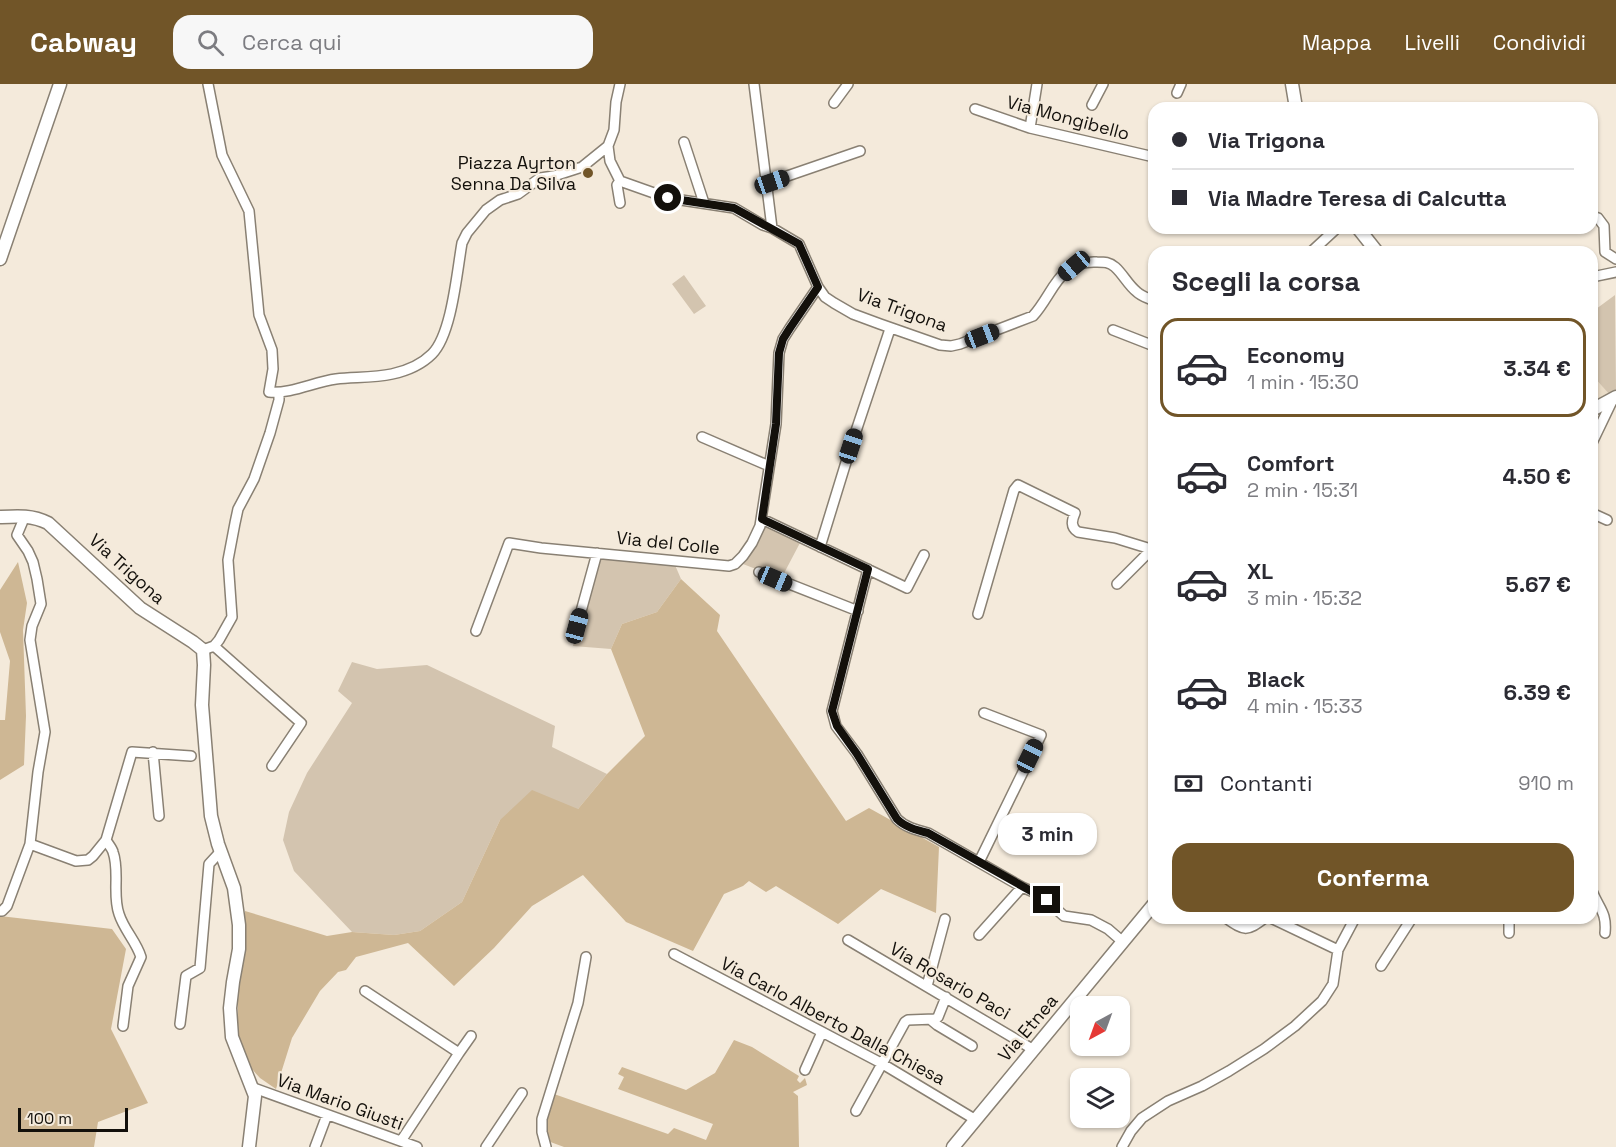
<!DOCTYPE html>
<html lang="it">
<meta charset="utf-8">
<style>
:root{--surface:#fff;--page:#f7f7f7;--text:#2b2b33;--muted:#7c7c81;--line:#e1e1e2;--accent:#715528}
body{margin:0;font-family:"Space Grotesk",sans-serif;background:var(--page);color:var(--text);height:100vh;display:flex;flex-direction:column;font-size:22px;white-space:nowrap}
*{box-sizing:border-box;margin:0}
p{font-size:20px;color:var(--muted)}
.icon{flex:none;width:33px;height:33px;fill:none;stroke:currentColor;stroke-width:2;stroke-linecap:round;stroke-linejoin:round}
.map{position:relative;flex:1;overflow:hidden}
.drawer{position:absolute;left:1148px;top:162px;width:450px;height:678px;display:flex;flex-direction:column;background:var(--surface);border-radius:18px;box-shadow:0 2px 4px #0004}
.drawer>*{flex:none}
.guide{position:absolute;left:1148px;top:18px;width:450px;height:132px;border-radius:18px;box-shadow:0 2px 4px #0004;display:grid;align-content:center;height:132px;padding:0 24px;background:var(--surface)}
.needle{width:39px;rotate:221deg}
.tools{position:absolute;left:1070px;top:912px;display:grid;gap:12px}
.tools a{display:grid;place-items:center;width:60px;height:60px;border-radius:12px;background:var(--surface);box-shadow:0 2px 4px #0004;font-size:30px}
.scale{position:absolute;left:18px;bottom:15px;width:110px;box-sizing:border-box;padding-left:6px;border:3px solid #13100b;border-top:0;font-size:16px;line-height:21px;white-space:nowrap;color:#13100b;-webkit-text-stroke:4px #f4eadb;paint-order:stroke}
.end{position:absolute;width:27px;height:27px;margin:-14px;border:8px solid #13100b;background:#fff;box-shadow:0 0 0 3px #fff}
.from{border-radius:50%}
.bubble{position:absolute;height:42px;border-radius:18px;background:var(--surface);box-shadow:0 2px 4px #0004;font-size:20px;font-weight:700;line-height:42px;text-align:center}
.car{position:absolute;width:18px;height:36px;margin:-18px -9px;border-radius:8px;box-shadow:0 0 4px 2px #0007;background:linear-gradient(#222 24%,#8ab4d8 0 40%,#222 0 76%,#8ab4d8 0 86%,#222 0)}
.guide b{display:flex;align-items:center;gap:21px;height:57px;font-size:22px}
.guide b+b{border-top:2px solid var(--line)}
.guide i{width:15px;height:15px;background:var(--text)}
ul{padding:0;list-style:none}
li{display:flex;align-items:center;gap:18px;height:99px;margin:0 12px 9px;padding:0 12px;border:3px solid transparent;border-radius:18px}
li div{flex:1}
li b{display:block;font-size:22px}
li em{font-style:normal;font-weight:700}
li.current{border-color:var(--accent)}
li>.icon{width:54px;height:54px;stroke-width:1.5}
h2{padding:0 24px;font-size:27px;line-height:72px}
.pay{display:flex;align-items:center;gap:15px;height:66px;padding:0 24px;font-size:22px}
.pay p{margin-inline-start:auto}
.action{display:flex;gap:12px;margin-top:auto;padding:12px 24px}
.action a{flex:1;height:69px;border-radius:18px;background:var(--accent);color:#fff;font-size:24px;font-weight:700;line-height:69px;text-align:center}
header{display:flex;align-items:center;gap:36px;box-sizing:border-box;height:84px;padding:0 30px;background:var(--accent);color:#fff}
header strong{font-size:28px}
nav{display:flex;gap:33px;margin-inline-start:auto;font-size:21px}
.search{width:420px;height:54px;background:var(--page);display:flex;align-items:center;gap:15px;box-sizing:border-box;padding:0 21px;border-radius:18px;color:var(--muted);font-size:22px}
.map>svg:first-child{display:block}
</style>
<header>
<strong>Cabway</strong>
<div class="search"><svg class="icon" aria-label="search" viewBox="0 0 24 24"><circle cx="10" cy="10" r="6"/><path d="M15 15l6 6"/></svg>Cerca qui</div>
<nav><a>Mappa</a><a>Livelli</a><a>Condividi</a></nav>
</header>
<div class="map">
<svg width="1616" height="1063" viewBox="0 0 1616 1063">
<rect width="100%" height="100%" fill="#f4eadb"/>
<path fill="#eadcc7" d="M1592,291L1610,311L1592,320Z"/>
<path fill="#d3c4af" d="M684,191L706,222L694,230L672,200Z
M1615,211L1616,307L1610,311L1592,291V228Z
M764,440L801,457L781,495L743,480L754,464Z
M601,473L675,481L681,495L657,528L622,540L611,565L573,562L576,547H579Z
M352,578L377,585L427,581L555,642L552,663L607,690L578,725L500,736L462,818L420,847L394,851L352,848L294,787L283,756L289,728L307,689L352,619L338,607Z"/>
<path fill="#ceb794" d="M18,478L27,519L23,546L26,632L24,681L0,696V636H5L10,577L0,548V506Z
M681,495L720,531L717,547L846,737L869,724L939,763L936,829L881,805L838,840L776,802L766,808L749,797L743,802L724,810L693,867L626,838L583,791L532,822L494,864L454,902L408,859L356,873L346,886L338,888L320,907L292,954L276,1005L260,994L250,983L239,957L236,941L238,931L237,900L245,859V827L327,852L352,848L394,851L420,847L462,818L500,736L532,706L578,725L607,690L645,652L611,565L622,540L657,528Z
M0,832L112,845L126,865L111,945L148,1019L98,1038L94,1063H0Z
M734,956L752,963L799,992L797,996L800,999L805,994L807,1001L793,1008L798,1012L799,1063H564L545,1056L544,1038L554,1010L668,1050L674,1044L706,1056L713,1040L618,1005L624,993L618,990L622,983L686,1006L715,989Z"/>
<g fill="none" stroke-linecap="round" stroke-linejoin="round">
<defs>
<path id="street" d="M208,0L222,71L249,127L259,231L272,266L273,285L269,308C291,310 314,298 336,295C354,293 374,294 392,290C406,287 422,280 432,270C452,250 457,187 462,159L467,149L486,126L500,116L518,110L540,94L554,92L582,83L608,62
M620,0L616,18L614,46L608,62L610,77L620,97L668,114L734,124L763,141L772,144
M1177,9L1181,0
M834,19L848,0
M1092,21L1103,0
M975,25L1030,44L1154,73
M1030,44L1037,0
M684,58L704,119
M620,97L617,101L620,119
M767,99L860,67
M1592,132L1598,134L1604,142L1605,168L1616,175
M1311,168L1337,144
M1592,193L1616,188
M818,203L825,213L834,219L853,230L880,240L940,261L951,262L960,260L1033,232C1054,209 1058,176 1097,178C1105,178 1109,178 1115,183C1123,190 1128,201 1137,208C1141,212 1148,214 1154,217
M1113,246L1154,262
M702,353L769,382
M1592,359L1614,313
M1592,431H1596L1607,436
M762,435L907,504L924,471
M820,463L851,362L890,245
M868,485L832,627L836,642L857,670L897,735C905,743 916,746 928,749L1022,803L1040,811L1064,832L1091,836L1108,845L1123,858
M759,488L858,527
M1117,500L1151,466
M978,530L1014,406L1018,401L1075,429C1072,436 1070,443 1078,448L1115,454L1154,466
M577,542L597,469
M476,547L509,459L541,464L729,482L735,480L743,472L752,459L760,442L776,340L779,269L783,255L790,244L818,203L799,160L772,144L754,0
M214,562L301,639L272,682
M203,566L214,562L219,556L232,533L228,476L235,439L238,425L254,395L270,349L279,316V309
M153,668L159,732
M106,756C108,760 112,764 113,768C120,787 112,811 119,830C124,846 136,857 141,873L128,902L123,942
M30,760L76,777L88,776L93,772L106,756L132,668L191,672
M979,778L1041,651L984,629
M1592,807C1599,825 1607,828 1605,849
M0,827H2L7,822L30,760L38,688L45,648L30,556L32,542L41,520L37,495L33,478L28,467L17,451L25,432
M1226,834C1245,847 1246,848 1265,834
M1271,834L1338,866
M1509,834V849
M979,851L1022,803
M848,856L1034,966
M674,870L881,979L976,1036
M1381,882L1412,834
M927,902L945,835
M365,907L459,969L401,1057
M931,936L937,941L972,962
M180,940L186,892L200,884L209,780L221,767
M459,969L471,952
M805,986L822,948
M251,1003L417,1063
M856,1027L905,938L908,936L935,935L938,933L946,913
M315,1063L327,1031
M486,1063L522,1009
M546,1063L542,1048V1035L578,919L586,873
M1122,1063L1131,1047L1142,1034L1168,1017L1202,1002L1229,987L1264,965L1295,942L1322,917L1333,900L1338,866L1355,834"/>
<path id="secondary" d="M1292,0L1296,24
M1358,144L1377,168
M0,175L60,0
M1592,326L1616,313
M0,433C18,432 32,431 48,439L140,524L193,558L203,566L204,581L202,621L211,732L218,760L234,804L239,841V865L233,898L230,924L232,953L255,1012L249,1063
M953,1063L1154,820"/>
</defs>
<use href="#street" stroke="#898073" stroke-width="12"/>
<use href="#secondary" stroke="#898073" stroke-width="15"/>
<use href="#street" stroke="#fff" stroke-width="9"/>
<use href="#secondary" stroke="#fff" stroke-width="12"/>
</g>
<g fill="none" stroke-linecap="round" stroke-linejoin="round">
<path stroke="#13100b" stroke-width="8" d="M668,114L734,124L799,160L818,203L790,244L783,255L779,269L776,340L762,435L868,485L832,627L837,642L857,670L897,735C905,743 916,746 928,749L1047,816"/>
</g>
<circle fill="#715528" stroke="#f4eadb" stroke-width="2" cx="588" cy="89" r="6"/>
<g text-anchor="middle" stroke-width="4.5" stroke-linejoin="round" paint-order="stroke">
<g font-size="18" fill="#13100b" stroke="#f4eadb">
<text transform="translate(1068 34) rotate(15)" y="6">Via Mongibello</text>
<text transform="translate(902 226) rotate(20)" y="6">Via Trigona</text>
<text transform="translate(668 459) rotate(6)" y="6">Via del Colle</text>
<text transform="translate(127 485) rotate(42)" y="6">Via Trigona</text>
<text transform="translate(950 897) rotate(30)" y="6">Via Rosario Paci</text>
<text transform="translate(833 937) rotate(28)" y="6">Via Carlo Alberto Dalla Chiesa</text>
<text transform="translate(1028 944) rotate(-50)" y="6">Via Etnea</text>
<text transform="translate(340 1018) rotate(20)" y="6">Via Mario Giusti</text>
</g>
<g font-size="18" fill="#13100b" stroke="#f4eadb" text-anchor="end">
<text x="576" y="85">Piazza Ayrton<tspan x="576" dy="21">Senna Da Silva</tspan></text>
</g>
</g>
</svg>
<div class="tools">
<a><svg class="needle" viewBox="-14 -14 28 28"><path d="M0-13l5 13h-10z" fill="#e53935"/><path d="M0 13l5-13h-10z" fill="#7c7c81"/></svg></a>
<a><svg class="icon" aria-label="layers" viewBox="0 0 24 24"><path d="M12 4l9 5-9 5-9-5zM3 14l9 5 9-5"/></svg></a>
</div>
<div class="scale">100 m</div>
<i class="end from" style="left:668px;top:114px"></i>
<i class="end" style="left:1047px;top:816px"></i>
<div class="bubble" style="left:998px;top:729px;width:99px">3 min</div>
<i class="car" style="left:772px;top:98px;rotate:71deg"></i>
<i class="car" style="left:1074px;top:182px;rotate:230deg"></i>
<i class="car" style="left:982px;top:252px;rotate:69deg"></i>
<i class="car" style="left:851px;top:362px;rotate:18deg"></i>
<i class="car" style="left:775px;top:495px;rotate:113deg"></i>
<i class="car" style="left:577px;top:542px;rotate:15deg"></i>
<i class="car" style="left:1030px;top:672px;rotate:26deg"></i>
<div class="guide">
<b><i class="from"></i>Via Trigona</b>
<b><i></i>Via Madre Teresa di Calcutta</b>
</div>
<section class="drawer">
<h2>Scegli la corsa</h2>
<ul>
<li class="current"><svg class="icon" aria-label="car" viewBox="0 0 24 24"><path d="M5 17H2v-5l4-1 3-4h7l3 4 3 1v5h-3M9 17h6M6 11h13"/><circle cx="7" cy="17" r="2"/><circle cx="17" cy="17" r="2"/></svg><div><b>Economy</b><p>1 min · 15:30</p></div><em>3.34 €</em></li>
<li><svg class="icon" aria-label="car" viewBox="0 0 24 24"><path d="M5 17H2v-5l4-1 3-4h7l3 4 3 1v5h-3M9 17h6M6 11h13"/><circle cx="7" cy="17" r="2"/><circle cx="17" cy="17" r="2"/></svg><div><b>Comfort</b><p>2 min · 15:31</p></div><em>4.50 €</em></li>
<li><svg class="icon" aria-label="car" viewBox="0 0 24 24"><path d="M5 17H2v-5l4-1 3-4h7l3 4 3 1v5h-3M9 17h6M6 11h13"/><circle cx="7" cy="17" r="2"/><circle cx="17" cy="17" r="2"/></svg><div><b>XL</b><p>3 min · 15:32</p></div><em>5.67 €</em></li>
<li><svg class="icon" aria-label="car" viewBox="0 0 24 24"><path d="M5 17H2v-5l4-1 3-4h7l3 4 3 1v5h-3M9 17h6M6 11h13"/><circle cx="7" cy="17" r="2"/><circle cx="17" cy="17" r="2"/></svg><div><b>Black</b><p>4 min · 15:33</p></div><em>6.39 €</em></li>
</ul>
<div class="pay"><svg class="icon" aria-label="cash" viewBox="0 0 24 24"><path d="M3 7h18v10H3z"/><circle cx="12" cy="12" r="2"/></svg>Contanti<p>910 m</p></div>
<div class="action"><a>Conferma</a></div>
</section>
</div>
